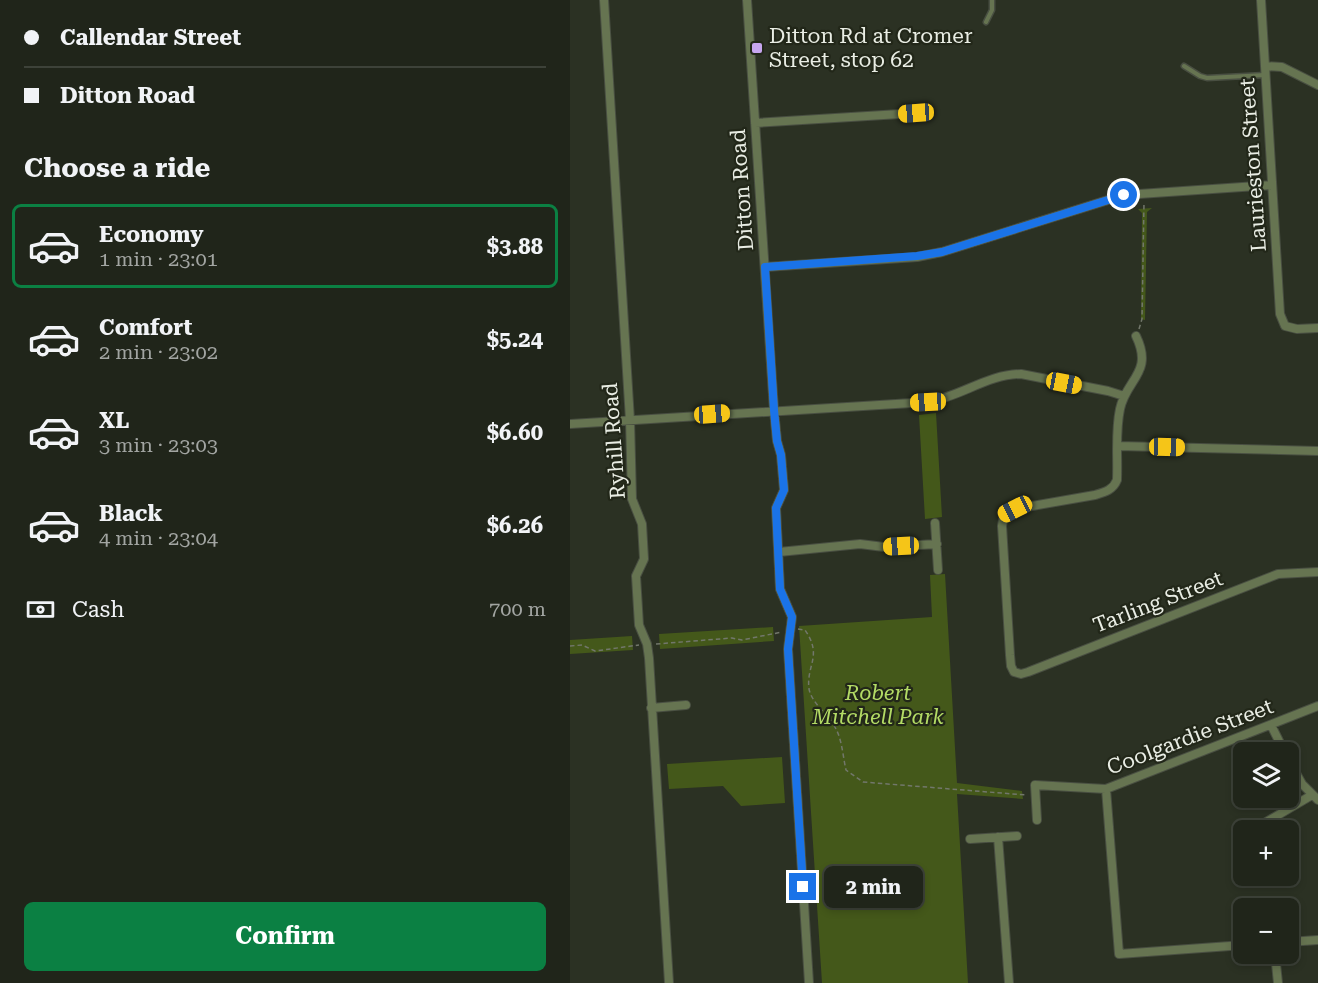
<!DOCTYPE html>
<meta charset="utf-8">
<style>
:root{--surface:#20251a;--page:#2d3127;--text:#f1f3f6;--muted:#a2a5a2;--line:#3d4239;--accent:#0b8043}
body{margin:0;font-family:"Roboto Serif",serif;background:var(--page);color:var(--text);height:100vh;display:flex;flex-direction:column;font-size:22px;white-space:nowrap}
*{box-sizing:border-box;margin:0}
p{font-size:20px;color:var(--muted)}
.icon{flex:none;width:33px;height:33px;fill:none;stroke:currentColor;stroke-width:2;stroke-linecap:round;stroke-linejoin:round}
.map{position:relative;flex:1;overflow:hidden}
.details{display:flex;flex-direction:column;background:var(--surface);width:570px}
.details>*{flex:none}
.top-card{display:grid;align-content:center;height:132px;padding:0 24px;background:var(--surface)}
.controls{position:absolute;left:663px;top:742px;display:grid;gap:12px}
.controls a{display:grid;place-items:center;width:66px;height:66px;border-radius:9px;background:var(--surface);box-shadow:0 3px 9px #0003,0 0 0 2px var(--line);font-size:30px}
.end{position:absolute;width:27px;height:27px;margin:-14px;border:8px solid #1a73e8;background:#fff;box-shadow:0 0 0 3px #fff}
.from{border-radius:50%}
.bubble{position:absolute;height:42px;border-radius:9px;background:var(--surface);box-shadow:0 3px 9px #0003,0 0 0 2px var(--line);font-size:20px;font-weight:700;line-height:42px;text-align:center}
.car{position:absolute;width:18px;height:36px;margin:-18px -9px;border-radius:8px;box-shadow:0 0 4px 2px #0007;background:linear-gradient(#f5c518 24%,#345 0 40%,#f5c518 0 76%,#345 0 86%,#f5c518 0)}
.top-card b{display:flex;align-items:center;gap:21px;height:57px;font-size:22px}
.top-card b+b{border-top:2px solid var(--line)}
.top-card i{width:15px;height:15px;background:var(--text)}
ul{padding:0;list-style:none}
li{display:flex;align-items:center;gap:18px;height:84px;margin:0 12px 9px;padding:0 12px;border:3px solid transparent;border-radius:9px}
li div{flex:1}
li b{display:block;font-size:22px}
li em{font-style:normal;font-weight:700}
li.current{border-color:var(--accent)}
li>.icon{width:54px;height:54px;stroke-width:1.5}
h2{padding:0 24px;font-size:27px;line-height:72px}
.pay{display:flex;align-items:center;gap:15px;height:66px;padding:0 24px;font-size:22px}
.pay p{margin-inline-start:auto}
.action{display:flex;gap:12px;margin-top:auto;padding:12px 24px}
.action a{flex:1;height:69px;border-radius:9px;background:var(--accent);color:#fff;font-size:24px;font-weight:700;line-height:69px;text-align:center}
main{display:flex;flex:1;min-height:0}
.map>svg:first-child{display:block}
</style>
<main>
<section class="details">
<div class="top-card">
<b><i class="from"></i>Callendar Street</b>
<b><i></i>Ditton Road</b>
</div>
<h2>Choose a ride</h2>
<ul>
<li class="current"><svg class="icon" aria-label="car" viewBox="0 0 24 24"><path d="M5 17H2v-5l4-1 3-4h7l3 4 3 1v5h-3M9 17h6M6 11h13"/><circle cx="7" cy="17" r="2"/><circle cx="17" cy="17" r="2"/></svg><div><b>Economy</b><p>1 min · 23:01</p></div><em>$3.88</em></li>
<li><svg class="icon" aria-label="car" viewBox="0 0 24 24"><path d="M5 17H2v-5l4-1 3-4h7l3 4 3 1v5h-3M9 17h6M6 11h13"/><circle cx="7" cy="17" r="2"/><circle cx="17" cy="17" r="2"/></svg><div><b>Comfort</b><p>2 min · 23:02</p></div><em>$5.24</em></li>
<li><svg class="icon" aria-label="car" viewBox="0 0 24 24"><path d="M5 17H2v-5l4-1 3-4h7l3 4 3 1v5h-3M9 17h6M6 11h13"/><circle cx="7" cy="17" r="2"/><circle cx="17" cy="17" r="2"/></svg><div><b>XL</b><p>3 min · 23:03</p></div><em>$6.60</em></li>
<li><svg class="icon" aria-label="car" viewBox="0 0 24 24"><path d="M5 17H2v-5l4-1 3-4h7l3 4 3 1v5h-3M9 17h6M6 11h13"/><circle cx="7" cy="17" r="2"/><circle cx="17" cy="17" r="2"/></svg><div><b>Black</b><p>4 min · 23:04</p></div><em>$6.26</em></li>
</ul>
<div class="pay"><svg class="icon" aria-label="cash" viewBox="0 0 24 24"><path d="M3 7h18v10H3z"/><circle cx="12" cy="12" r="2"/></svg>Cash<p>700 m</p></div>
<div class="action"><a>Confirm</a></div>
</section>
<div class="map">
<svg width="748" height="983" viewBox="0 0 748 983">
<rect width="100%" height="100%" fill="#2b3123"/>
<path fill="#44581a" d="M582,208L577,212L575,320L571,319L572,213L568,209Z
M366,413L372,517L355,519L349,415Z
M375,574L387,783L452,791L453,799L387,794L398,983H252L229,626L362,617L360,575Z
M203,627L204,641L90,649L89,634Z
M62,636L63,650L0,654V640Z
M212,757L215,803L171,806L153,786L99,789L97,764Z"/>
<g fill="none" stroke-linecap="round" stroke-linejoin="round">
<defs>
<path id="service" d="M416,22L422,10V0
M614,66L630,76L637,78L695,75"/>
<path id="minor" d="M34,0L60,420L62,499L72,524L74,559L66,576L69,625L77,644L79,658L99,983
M177,0L204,410L207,441L211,455L214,490L206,508L210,589L222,617L218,649L239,983
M691,0L710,314L715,326L727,329L748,328
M695,66L712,67L748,85
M185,123L346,113
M195,267L347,257L372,252L554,195L702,185
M566,336C584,373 556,379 550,409C545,432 548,457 547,480C543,490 535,492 525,495L445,509L434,514L432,526L440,655L441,666L444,672L451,674L458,672L708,574L748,572
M0,424L358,402C390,397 418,374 451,374L538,391L554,396
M548,446L748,451
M365,523L368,570
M209,552L290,544L314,547L367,544
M81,708L116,705
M701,725L715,753
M718,759L732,784L748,800
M536,789L549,954L674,945
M467,820L465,785L536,789L748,706
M681,831L742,795
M428,837L439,983
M669,838L674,836
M400,839L447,836
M718,942L748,940
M705,954L708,983"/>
</defs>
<use href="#service" stroke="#494f42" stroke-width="7"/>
<use href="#minor" stroke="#494f42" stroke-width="10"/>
<path stroke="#72776b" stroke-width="1.5" stroke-dasharray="4.5 3" stroke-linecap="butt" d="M569,329L572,319L574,202
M228,629L235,630C253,656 236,665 239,689C242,704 259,715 266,729C272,740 273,757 276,770L293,782L456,795
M86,644L162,638L172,640L212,632
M0,646L12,645L25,651L69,645"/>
<use href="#service" stroke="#667451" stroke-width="4"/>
<use href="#minor" stroke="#667451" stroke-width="8"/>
</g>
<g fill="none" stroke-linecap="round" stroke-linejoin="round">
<path stroke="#1a73e8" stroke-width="8" d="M233,887L218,649L222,617L210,589L206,508L214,490L211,455L207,441L204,410L195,267L347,256L372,252L554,195"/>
</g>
<rect fill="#c7a6ef" stroke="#222719" stroke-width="2" x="181" y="42" width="12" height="12" rx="3"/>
<g text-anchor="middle" stroke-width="4.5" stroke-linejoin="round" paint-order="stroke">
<g font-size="21" fill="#e9ede4" stroke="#222719" text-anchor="start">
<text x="199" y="43">Ditton Rd at Cromer<tspan x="199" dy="24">Street, stop 62</tspan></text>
</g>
<g font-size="21" fill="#e9ede4" stroke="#222719">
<text transform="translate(683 165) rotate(-94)" y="7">Laurieston Street</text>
<text transform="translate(172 190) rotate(-94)" y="7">Ditton Road</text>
<text transform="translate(44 441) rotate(-94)" y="7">Ryhill Road</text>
<text transform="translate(588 602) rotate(-21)" y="7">Tarling Street</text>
<text transform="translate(620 737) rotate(-21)" y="7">Coolgardie Street</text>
</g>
<g font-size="21" font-style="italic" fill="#b3db65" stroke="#222719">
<text x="308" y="700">Robert<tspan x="308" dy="24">Mitchell Park</tspan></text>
</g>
</g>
</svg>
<div class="controls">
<a><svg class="icon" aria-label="layers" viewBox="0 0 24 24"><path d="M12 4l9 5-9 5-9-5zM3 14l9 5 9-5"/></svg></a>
<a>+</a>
<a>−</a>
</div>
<i class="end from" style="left:554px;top:195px"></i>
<i class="end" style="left:233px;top:887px"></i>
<div class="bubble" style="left:254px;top:866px;width:99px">2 min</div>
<i class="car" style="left:346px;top:113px;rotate:266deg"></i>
<i class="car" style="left:494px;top:383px;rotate:101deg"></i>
<i class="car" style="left:358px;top:402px;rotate:267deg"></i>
<i class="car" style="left:142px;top:414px;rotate:86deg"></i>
<i class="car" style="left:597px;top:447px;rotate:91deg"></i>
<i class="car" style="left:445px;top:509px;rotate:243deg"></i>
<i class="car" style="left:331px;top:546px;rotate:267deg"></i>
</div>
</main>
